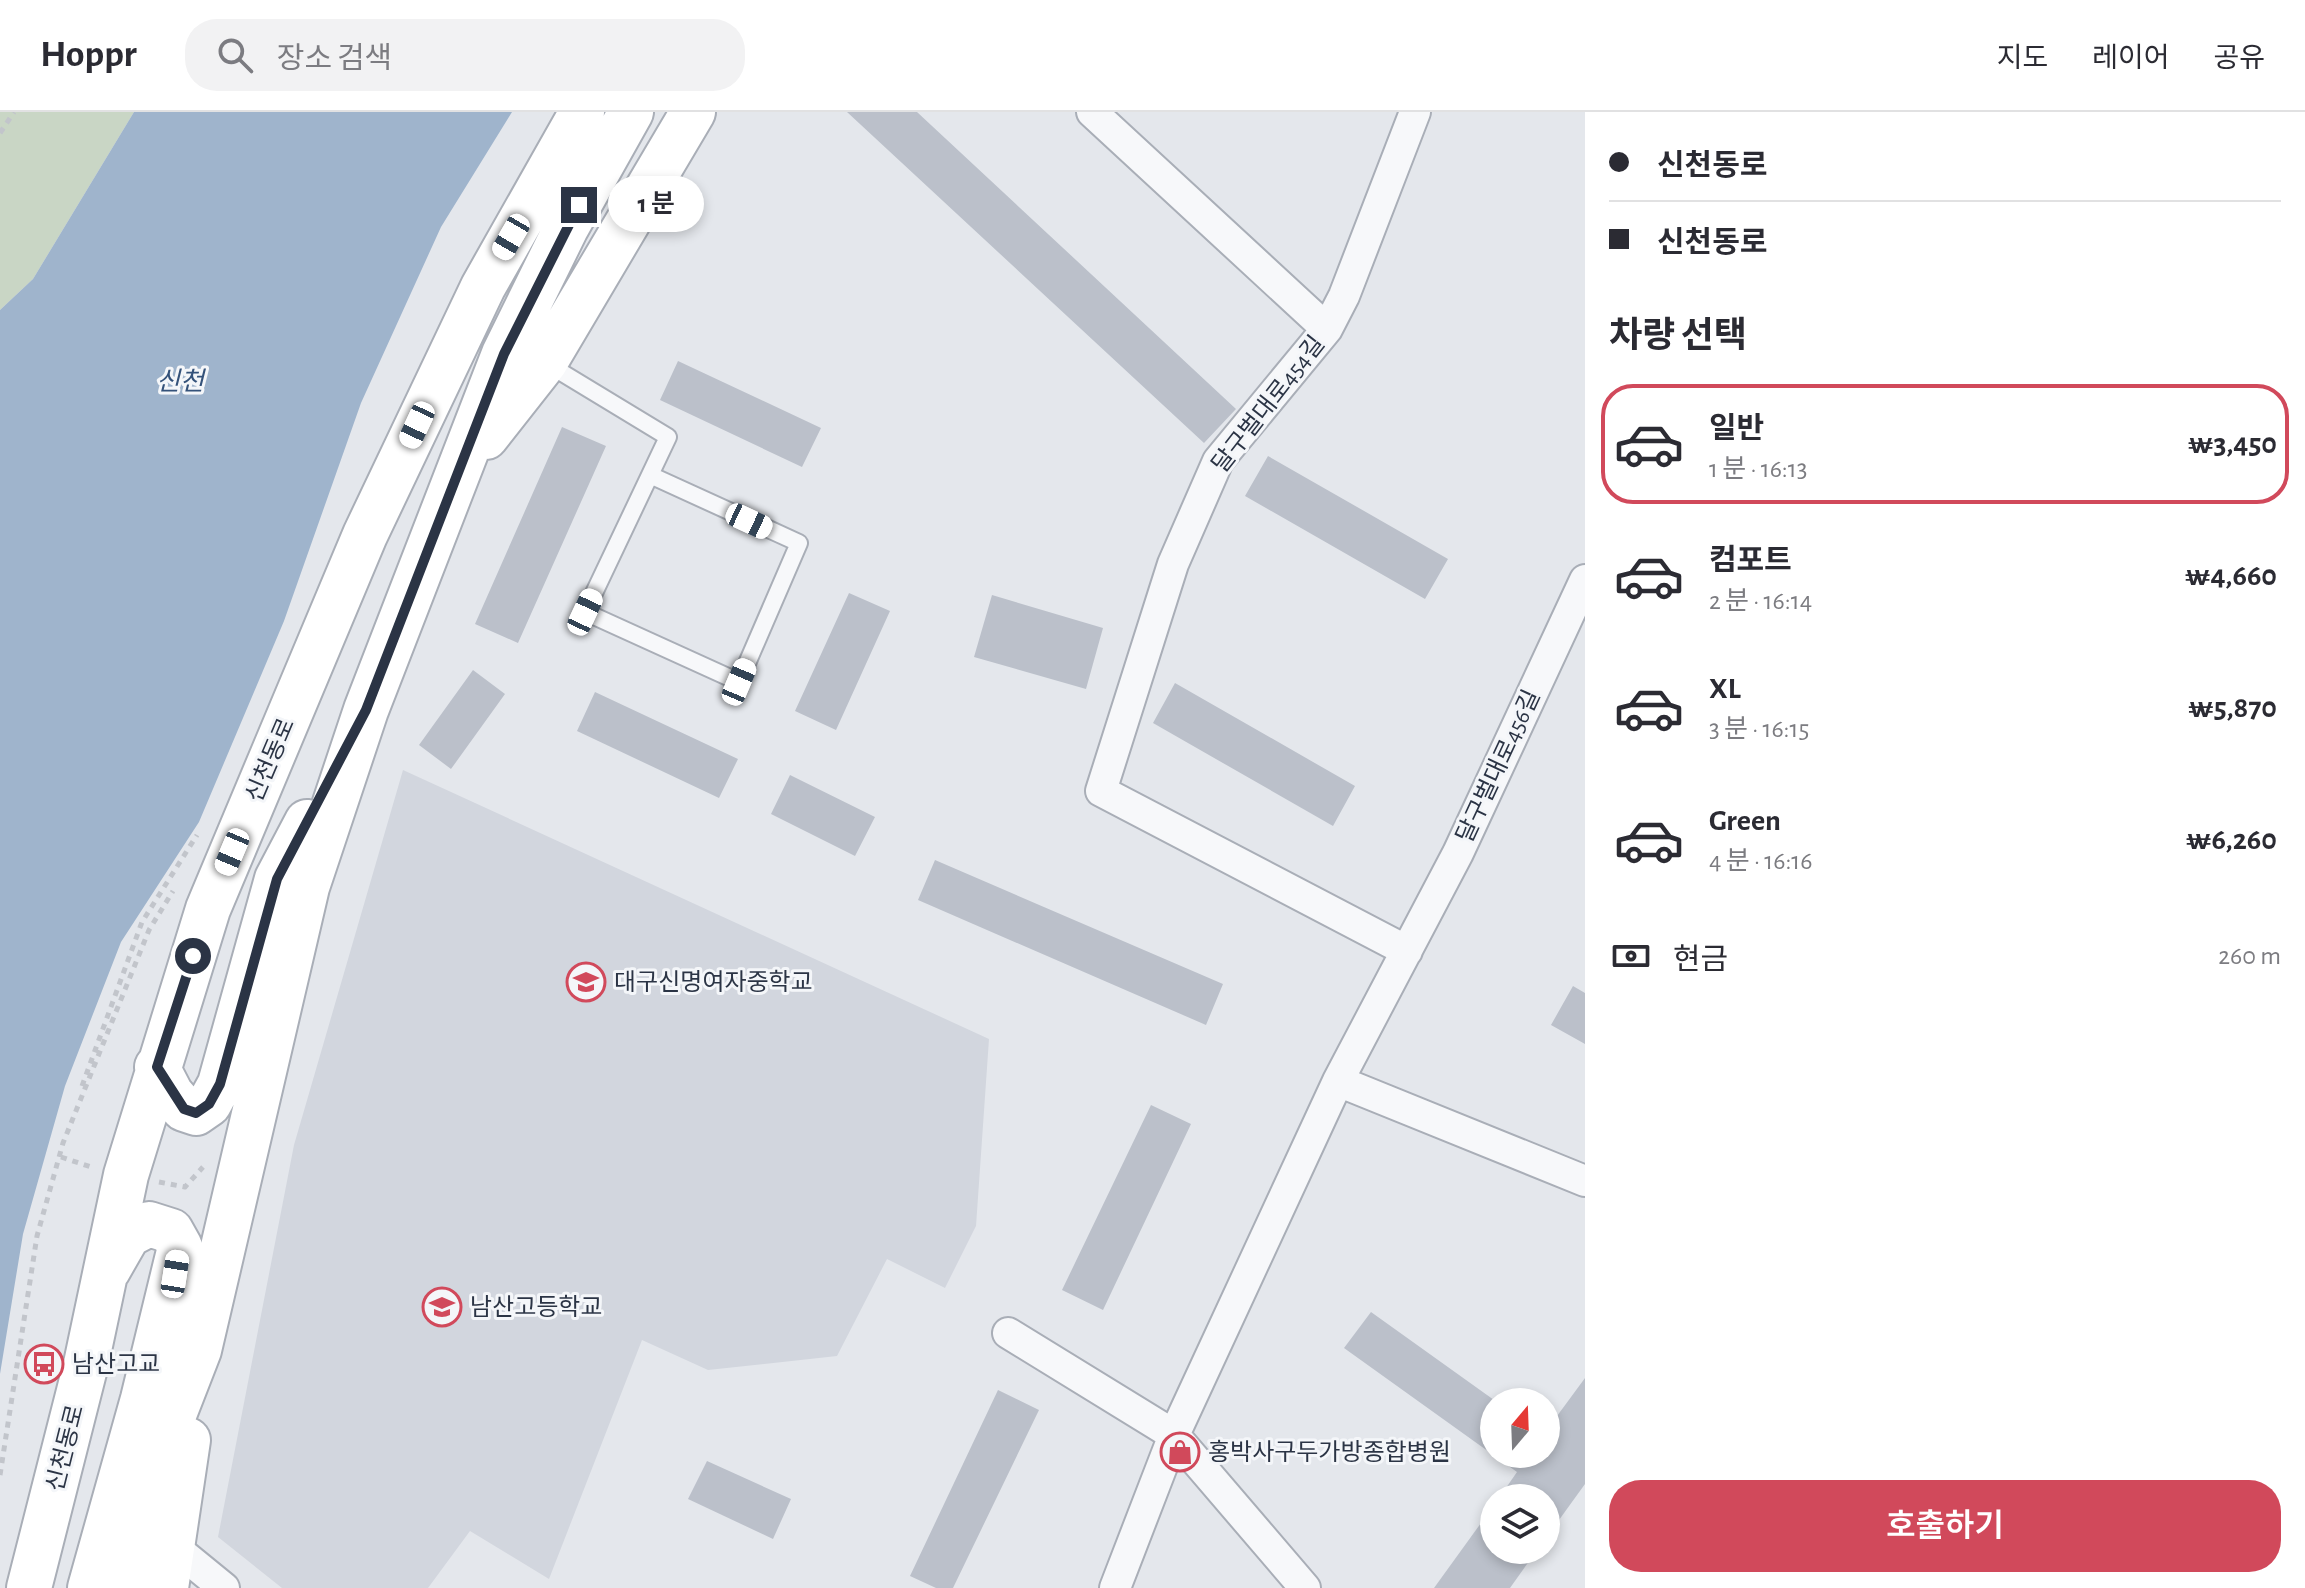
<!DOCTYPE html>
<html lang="ko">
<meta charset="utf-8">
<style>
:root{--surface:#fff;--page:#f2f2f3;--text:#2b2b33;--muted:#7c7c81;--line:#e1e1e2;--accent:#d1495b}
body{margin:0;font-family:"Alegreya Sans","Noto Sans KR",sans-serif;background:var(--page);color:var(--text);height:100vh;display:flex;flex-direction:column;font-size:30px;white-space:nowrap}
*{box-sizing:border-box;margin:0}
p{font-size:26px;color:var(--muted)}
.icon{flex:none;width:44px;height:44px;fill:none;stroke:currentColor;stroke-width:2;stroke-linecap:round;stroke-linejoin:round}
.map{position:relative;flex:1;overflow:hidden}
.sheet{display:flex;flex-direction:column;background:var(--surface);width:720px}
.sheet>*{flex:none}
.top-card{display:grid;align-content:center;height:176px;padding:0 24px;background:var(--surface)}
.needle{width:52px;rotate:19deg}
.buttons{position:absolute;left:1480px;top:1276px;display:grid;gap:16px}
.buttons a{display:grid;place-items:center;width:80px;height:80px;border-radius:50%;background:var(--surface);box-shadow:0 4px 12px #0003;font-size:40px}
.end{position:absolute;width:36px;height:36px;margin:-18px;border:10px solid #2b3445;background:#fff;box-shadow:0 0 0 4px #fff}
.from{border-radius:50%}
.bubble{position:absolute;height:56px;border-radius:28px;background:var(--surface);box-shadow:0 4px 12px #0003;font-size:26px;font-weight:600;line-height:56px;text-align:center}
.car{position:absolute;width:24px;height:48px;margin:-24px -12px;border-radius:10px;box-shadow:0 0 6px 2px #0007;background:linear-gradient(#fff 24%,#345 0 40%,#fff 0 76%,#345 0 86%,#fff 0)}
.top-card b{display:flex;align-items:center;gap:28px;height:76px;font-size:30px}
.top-card b+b{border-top:2px solid var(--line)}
.top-card i{width:20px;height:20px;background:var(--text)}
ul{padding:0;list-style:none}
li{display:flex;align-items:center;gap:24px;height:120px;margin:0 16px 12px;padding:0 8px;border:4px solid transparent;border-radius:32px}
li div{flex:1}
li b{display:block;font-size:30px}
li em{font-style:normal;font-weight:600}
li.selected{border-color:var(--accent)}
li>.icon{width:72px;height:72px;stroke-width:1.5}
h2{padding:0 24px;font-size:36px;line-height:96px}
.pay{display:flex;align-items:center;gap:20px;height:88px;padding:0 24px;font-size:30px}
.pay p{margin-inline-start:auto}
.button{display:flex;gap:16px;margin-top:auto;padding:16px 24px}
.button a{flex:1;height:92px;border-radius:32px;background:var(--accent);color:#fff;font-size:32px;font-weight:600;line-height:92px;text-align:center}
header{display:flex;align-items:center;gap:48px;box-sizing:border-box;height:112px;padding:0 40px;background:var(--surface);border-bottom:2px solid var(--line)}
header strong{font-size:38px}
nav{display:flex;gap:44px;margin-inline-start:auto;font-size:28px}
.search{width:560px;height:72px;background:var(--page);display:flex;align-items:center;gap:20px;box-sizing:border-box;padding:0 28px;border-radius:32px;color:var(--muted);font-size:30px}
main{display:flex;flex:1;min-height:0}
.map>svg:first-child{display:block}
</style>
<header>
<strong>Hoppr</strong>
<div class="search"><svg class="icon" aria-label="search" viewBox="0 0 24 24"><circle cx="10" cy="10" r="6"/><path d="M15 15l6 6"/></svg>장소 검색</div>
<nav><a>지도</a><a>레이어</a><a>공유</a></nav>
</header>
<main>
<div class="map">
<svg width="1585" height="1476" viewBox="0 0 1585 1476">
<rect width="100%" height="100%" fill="#e4e7ec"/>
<path fill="#d2d6de" d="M403,658L989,927L976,1114L945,1176L887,1147L837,1244L708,1258L642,1228L549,1467L470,1419L428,1476H282L218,1425L294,1033Z"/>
<path fill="#c9d6c5" d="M0,0H134L33,167L0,198Z"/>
<path fill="#9fb4cc" d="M134,0H512L441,115L361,291L284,509L199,710L121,830L65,974L23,1122L0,1262V198L33,167Z"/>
<path fill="#bbc0ca" d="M847,0H917L1236,297L1204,331Z
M678,249L821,316L802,355L660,288Z
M562,315L606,334L518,531L475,512Z
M1268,344L1448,447L1425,487L1245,384Z
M849,481L890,499L836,618L795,599Z
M992,483L1103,516L1086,577L974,545Z
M473,558L505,582L451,657L419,633Z
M1175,571L1355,674L1333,714L1153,611Z
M595,580L738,647L719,686L577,619Z
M790,663L875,705L855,744L771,702Z
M935,748L1223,872L1206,913L918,788Z
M1573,874L1585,881V932L1551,913Z
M1151,993L1191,1012L1103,1198L1062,1178Z
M1371,1200L1494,1288V1342H1546V1319L1585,1266V1372L1546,1426V1386H1499L1517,1360L1344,1236Z
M998,1278L1039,1298L953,1476H936L910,1464Z
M707,1349L791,1387L773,1427L688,1387Z
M1494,1393V1438H1537L1510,1476H1434Z"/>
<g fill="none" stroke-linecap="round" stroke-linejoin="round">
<defs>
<path id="lane" d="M546,251L668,325L585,500L739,570L799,431L650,363"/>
<path id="street" d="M1092,0L1327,217
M1407,839L1101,679L1173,452L1218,349L1327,217L1344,184L1415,0
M1338,969L1585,1069
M1008,1221L1174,1323L1305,1476
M175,1436L224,1476
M1115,1476L1174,1323L1338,969L1458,741L1585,468"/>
<path id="secondary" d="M486,325L545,250L693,0
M157,955L171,982L184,997L196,1001L209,992L220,972L277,767L307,710
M29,1476L86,1252L126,1063L208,797L365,423L483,175L582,0
M90,1476L143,1287L180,1135L171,1119L149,1112L128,1123L108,1158
M122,1476L173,1305L199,1238L307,775L366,598L504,242L566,116L631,0
M166,1476L188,1328"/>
</defs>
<use href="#lane" stroke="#a9aeb7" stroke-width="20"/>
<use href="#street" stroke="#a9aeb7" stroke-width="34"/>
<use href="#secondary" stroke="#a9aeb7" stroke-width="48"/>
<path stroke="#c2c5cb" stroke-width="5" stroke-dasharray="6 6" stroke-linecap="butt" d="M0,21L14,0
M82,974L142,810L197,723
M61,1045L91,1055
M159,1070L185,1075L203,1055
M0,1363L37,1124L63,1031L149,818L173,779"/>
<use href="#lane" stroke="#f7f8fa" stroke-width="16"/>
<use href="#street" stroke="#f7f8fa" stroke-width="30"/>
<use href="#secondary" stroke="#fff" stroke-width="44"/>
</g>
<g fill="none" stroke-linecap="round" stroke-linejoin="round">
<path stroke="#2b3445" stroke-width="10" d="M193,844L157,955L184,997L196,1001L209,992L220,972L277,767L366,598L504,242L579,93"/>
</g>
<defs>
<symbol id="school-ring" viewBox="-11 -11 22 22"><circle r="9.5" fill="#f4f6f9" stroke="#d1495b" stroke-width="1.5"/><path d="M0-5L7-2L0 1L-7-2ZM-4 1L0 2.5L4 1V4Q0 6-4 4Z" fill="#d1495b"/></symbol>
<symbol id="bus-ring" viewBox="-11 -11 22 22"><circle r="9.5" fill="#f4f6f9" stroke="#d1495b" stroke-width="1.5"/><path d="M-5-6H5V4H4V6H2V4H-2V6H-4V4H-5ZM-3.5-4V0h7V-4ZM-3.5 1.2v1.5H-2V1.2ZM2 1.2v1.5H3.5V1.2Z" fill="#d1495b"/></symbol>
<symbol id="shop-ring" viewBox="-11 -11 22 22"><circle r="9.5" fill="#f4f6f9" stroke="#d1495b" stroke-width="1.5"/><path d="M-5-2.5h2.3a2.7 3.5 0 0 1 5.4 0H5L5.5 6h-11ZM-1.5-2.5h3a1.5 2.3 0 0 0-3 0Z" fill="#d1495b"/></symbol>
</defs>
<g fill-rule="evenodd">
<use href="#school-ring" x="564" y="848" width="44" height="44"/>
<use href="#school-ring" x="420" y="1173" width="44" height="44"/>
<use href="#bus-ring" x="22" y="1230" width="44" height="44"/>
<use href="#shop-ring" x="1158" y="1318" width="44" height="44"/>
</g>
<g text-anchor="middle" stroke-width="6" stroke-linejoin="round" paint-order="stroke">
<g font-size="24" fill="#2b3445" stroke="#f4f6f9">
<text transform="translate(1268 292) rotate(-52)" y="8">달구벌대로454길</text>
<text transform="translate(270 648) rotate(-67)" y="8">신천동로</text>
<text transform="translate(1498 654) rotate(-65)" y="8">달구벌대로456길</text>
<text transform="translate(65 1336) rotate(-76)" y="8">신천동로</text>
</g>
<g font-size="24" fill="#2b3445" stroke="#f4f6f9" text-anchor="start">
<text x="614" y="878">대구신명여자중학교</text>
<text x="470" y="1203">남산고등학교</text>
<text x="72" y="1260">남산고교</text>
<text x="1208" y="1348">홍박사구두가방종합병원</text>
</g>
<g font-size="26" font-style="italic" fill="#34527a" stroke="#f4f6f9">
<text x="180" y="278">신천</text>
</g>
</g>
</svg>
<div class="buttons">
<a><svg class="needle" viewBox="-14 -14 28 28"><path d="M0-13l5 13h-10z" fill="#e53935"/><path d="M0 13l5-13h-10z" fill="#7c7c81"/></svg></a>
<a><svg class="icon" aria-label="layers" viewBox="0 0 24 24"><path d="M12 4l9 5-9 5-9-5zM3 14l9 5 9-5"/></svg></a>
</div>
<i class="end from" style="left:193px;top:844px"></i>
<i class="end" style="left:579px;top:93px"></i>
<div class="bubble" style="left:608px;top:64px;width:96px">1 분</div>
<i class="car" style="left:511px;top:125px;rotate:210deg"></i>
<i class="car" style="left:417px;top:313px;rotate:205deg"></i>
<i class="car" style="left:749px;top:409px;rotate:115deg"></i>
<i class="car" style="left:585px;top:500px;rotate:25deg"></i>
<i class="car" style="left:739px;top:570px;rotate:23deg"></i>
<i class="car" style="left:232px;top:740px;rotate:203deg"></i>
<i class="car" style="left:175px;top:1162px;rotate:9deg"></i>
</div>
<section class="sheet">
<div class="top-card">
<b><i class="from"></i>신천동로</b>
<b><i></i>신천동로</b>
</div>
<h2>차량 선택</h2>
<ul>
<li class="selected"><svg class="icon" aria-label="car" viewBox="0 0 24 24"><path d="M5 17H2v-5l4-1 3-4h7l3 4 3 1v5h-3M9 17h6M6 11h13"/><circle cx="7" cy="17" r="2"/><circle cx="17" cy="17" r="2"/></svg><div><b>일반</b><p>1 분 · 16:13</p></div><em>₩3,450</em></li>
<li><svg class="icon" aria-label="car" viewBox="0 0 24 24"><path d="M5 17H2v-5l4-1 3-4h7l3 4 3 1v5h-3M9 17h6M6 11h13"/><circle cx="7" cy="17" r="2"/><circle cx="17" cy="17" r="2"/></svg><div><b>컴포트</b><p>2 분 · 16:14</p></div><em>₩4,660</em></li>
<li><svg class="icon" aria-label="car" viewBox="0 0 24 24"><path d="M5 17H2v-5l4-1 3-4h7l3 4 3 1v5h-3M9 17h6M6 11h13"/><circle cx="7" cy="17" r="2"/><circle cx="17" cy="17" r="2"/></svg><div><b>XL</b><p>3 분 · 16:15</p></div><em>₩5,870</em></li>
<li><svg class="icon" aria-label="car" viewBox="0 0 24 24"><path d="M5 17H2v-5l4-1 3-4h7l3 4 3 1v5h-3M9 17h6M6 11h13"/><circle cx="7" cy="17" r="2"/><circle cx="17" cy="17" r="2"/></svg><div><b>Green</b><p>4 분 · 16:16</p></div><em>₩6,260</em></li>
</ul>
<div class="pay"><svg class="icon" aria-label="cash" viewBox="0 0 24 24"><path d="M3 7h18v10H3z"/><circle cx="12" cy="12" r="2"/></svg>현금<p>260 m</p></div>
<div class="button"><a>호출하기</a></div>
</section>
</main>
